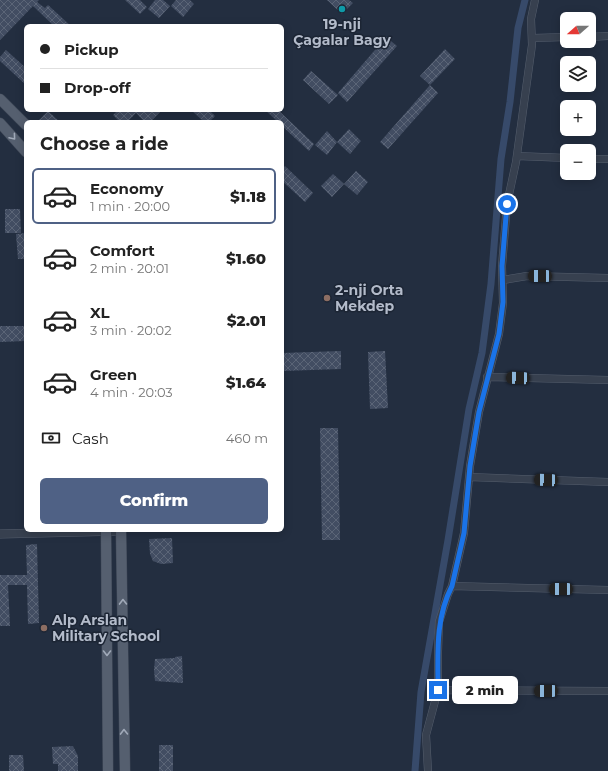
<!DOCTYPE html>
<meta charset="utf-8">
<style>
:root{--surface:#fff;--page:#f2f2f2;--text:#222;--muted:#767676;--line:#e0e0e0;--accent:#4f6185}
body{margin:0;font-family:Montserrat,sans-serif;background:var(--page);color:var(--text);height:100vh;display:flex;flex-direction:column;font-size:15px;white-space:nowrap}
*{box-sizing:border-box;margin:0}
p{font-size:13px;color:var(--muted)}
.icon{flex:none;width:22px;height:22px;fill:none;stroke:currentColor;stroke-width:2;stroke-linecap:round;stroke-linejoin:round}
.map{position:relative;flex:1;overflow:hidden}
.details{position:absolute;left:24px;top:120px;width:260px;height:412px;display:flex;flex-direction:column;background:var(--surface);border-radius:6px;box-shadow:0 2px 10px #0003}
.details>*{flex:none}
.guide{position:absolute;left:24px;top:24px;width:260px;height:88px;border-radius:6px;box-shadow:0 2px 10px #0003;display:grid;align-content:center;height:88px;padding:0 16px;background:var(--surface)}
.needle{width:26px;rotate:249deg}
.tools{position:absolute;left:560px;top:12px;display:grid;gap:8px}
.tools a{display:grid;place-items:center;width:36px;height:36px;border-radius:6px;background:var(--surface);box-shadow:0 2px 10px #0003;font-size:20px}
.end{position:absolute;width:18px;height:18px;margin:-9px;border:5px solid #1a73e8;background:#fff;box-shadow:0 0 0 2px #fff}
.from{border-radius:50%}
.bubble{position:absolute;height:28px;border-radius:6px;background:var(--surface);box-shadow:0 2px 10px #0003;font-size:13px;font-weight:800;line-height:28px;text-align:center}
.car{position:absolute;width:12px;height:24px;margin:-12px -6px;border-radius:5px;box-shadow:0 0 3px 1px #0007;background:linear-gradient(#222 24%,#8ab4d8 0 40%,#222 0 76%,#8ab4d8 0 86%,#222 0)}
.guide b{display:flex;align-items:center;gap:14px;height:38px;font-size:15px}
.guide b+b{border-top:1px solid var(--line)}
.guide i{width:10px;height:10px;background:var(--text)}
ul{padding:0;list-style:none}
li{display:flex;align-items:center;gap:12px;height:56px;margin:0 8px 6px;padding:0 8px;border:2px solid transparent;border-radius:6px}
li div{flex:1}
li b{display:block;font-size:15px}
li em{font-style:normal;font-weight:800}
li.current{border-color:var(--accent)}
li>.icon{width:36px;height:36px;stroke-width:1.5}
h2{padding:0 16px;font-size:18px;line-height:48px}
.pay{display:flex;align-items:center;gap:10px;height:44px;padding:0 16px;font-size:15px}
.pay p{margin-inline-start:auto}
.action{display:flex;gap:8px;margin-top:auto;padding:8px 16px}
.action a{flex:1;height:46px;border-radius:6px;background:var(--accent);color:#fff;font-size:16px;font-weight:800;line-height:46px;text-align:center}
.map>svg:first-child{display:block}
</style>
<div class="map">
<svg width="608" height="771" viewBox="0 0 608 771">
<defs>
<pattern id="building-cross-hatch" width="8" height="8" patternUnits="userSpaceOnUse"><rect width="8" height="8" fill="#424d62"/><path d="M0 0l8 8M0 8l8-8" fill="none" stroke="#5b6577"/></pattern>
</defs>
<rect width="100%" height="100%" fill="#232e40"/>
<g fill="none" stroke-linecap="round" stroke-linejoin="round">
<path stroke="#374a6a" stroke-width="7" d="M415,771L421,692L448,540L469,409L482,353L491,284L501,159L510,102L518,28L525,0"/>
</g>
<path fill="url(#building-cross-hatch)" d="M0,0H39L37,2L45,8L48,5L71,26H54L33,6L0,40Z
M125,0H140L147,7L140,14Z
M155,0H163L170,6L159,18L148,9Z
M176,0H190L194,4L183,17L171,6Z
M327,0H349L353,3L342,14Z
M386,37L397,46L347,102L338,93Z
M445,49L455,59L430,85L420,76Z
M6,50L26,68V85L0,61V57Z
M311,71L338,95L329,104L303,80Z
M430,85L438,93L388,149L380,142Z
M118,110H132L136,113L127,122H120L113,115Z
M133,110H162L150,122H145Z
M191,110H209L215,116L209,122H204Z
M265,110H278L314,144L309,151L282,126V122H278Z
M48,111L60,122H37Z
M349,129L361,141L350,154L337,142Z
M327,131L337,142L327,155L315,145Z
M285,166L313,193L305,202L282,181V169Z
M356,171L368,182L357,195L344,184Z
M333,174L344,184L332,197L321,186Z
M5,209H20L21,233H5Z
M26,233V259H18L16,234Z
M0,326H26V341L0,342Z
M341,351V369L282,371V353Z
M385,351L388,408L370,409L368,352Z
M320,428H338L340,540H322Z
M172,538L173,563L161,564L153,561L150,554L149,539Z
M37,544L39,623L28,624L27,585H8L10,626H0V575H27L26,545Z
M182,656L183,683L155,681L154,670L155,659L175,658V657Z
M159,745H173V771H159Z
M73,746L78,756V771H58V764H53L52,747Z
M9,755H23L24,771H9Z"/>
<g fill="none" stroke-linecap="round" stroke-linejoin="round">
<defs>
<path id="minor" d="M589,37L608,36
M533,38L567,37
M517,156L567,158
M589,159H608
M503,280L527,276L608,278
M487,377L608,380
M469,477L608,482
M452,586L608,590
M438,690L608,691
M428,771L426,735L438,690V652L439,622L448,594L452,586L464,533L470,466L479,412L499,334L503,303L502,266L507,204L516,162L532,45L531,19L535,0"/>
<path id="tertiary" d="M0,534L121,531"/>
<path id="primary" d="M0,99L26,125
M0,123L26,152
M106,530L108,771
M121,530L125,771"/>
</defs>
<use href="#minor" stroke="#555e6d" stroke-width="8"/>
<use href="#tertiary" stroke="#555e6d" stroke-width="9"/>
<use href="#primary" stroke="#404958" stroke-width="11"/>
<use href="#minor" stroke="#37404f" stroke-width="7"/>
<use href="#tertiary" stroke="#37404f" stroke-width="8"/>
<use href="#primary" stroke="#555f6f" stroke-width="10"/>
</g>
<defs><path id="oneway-chevron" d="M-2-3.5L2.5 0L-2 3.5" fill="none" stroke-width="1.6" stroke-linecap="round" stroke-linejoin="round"/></defs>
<g stroke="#a0a9b8">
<use href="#oneway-chevron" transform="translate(13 137) rotate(50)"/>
<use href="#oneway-chevron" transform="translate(123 602) rotate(-91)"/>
<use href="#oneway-chevron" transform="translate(107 653) rotate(90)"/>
<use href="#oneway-chevron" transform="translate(124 732) rotate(-91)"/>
</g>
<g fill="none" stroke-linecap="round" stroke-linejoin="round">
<path stroke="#1a73e8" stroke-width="5" d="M438,690C438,654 435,619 452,586L464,533L470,466L479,412L499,334L503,302L502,266L507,204"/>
</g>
<circle fill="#0f9aa8" stroke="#1c2534" stroke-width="1.5" cx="342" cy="9" r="4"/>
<g fill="#8d6e63" stroke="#1c2534" stroke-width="1.5">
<circle cx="327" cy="298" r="4"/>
<circle cx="44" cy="628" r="4"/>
</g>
<g text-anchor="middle" stroke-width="3" stroke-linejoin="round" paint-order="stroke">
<g font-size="14" font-weight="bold" fill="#b3bbca" stroke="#1c2534" text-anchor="start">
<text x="342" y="29" text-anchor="middle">19-nji<tspan x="342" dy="16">Çagalar Bagy</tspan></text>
<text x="335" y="295">2-nji Orta<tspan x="335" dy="16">Mekdep</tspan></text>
<text x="52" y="625">Alp Arslan<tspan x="52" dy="16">Military School</tspan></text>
</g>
</g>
</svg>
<div class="tools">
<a><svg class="needle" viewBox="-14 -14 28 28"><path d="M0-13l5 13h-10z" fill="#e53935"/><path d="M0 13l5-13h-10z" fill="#767676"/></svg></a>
<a><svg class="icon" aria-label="layers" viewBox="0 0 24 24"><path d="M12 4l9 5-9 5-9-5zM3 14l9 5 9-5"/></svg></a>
<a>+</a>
<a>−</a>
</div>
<i class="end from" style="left:507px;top:204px"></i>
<i class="end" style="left:438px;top:690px"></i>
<div class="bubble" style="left:452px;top:676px;width:66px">2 min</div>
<i class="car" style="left:540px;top:276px;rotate:271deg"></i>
<i class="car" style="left:518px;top:378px;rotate:272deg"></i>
<i class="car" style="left:546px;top:480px;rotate:272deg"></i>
<i class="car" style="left:561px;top:589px;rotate:271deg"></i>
<i class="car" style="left:546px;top:691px;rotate:270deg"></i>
<div class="guide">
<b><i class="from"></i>Pickup</b>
<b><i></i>Drop-off</b>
</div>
<section class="details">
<h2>Choose a ride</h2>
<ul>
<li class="current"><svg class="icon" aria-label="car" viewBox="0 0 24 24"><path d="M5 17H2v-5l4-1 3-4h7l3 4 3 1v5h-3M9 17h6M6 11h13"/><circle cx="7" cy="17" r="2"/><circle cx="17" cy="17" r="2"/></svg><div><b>Economy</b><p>1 min · 20:00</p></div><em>$1.18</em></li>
<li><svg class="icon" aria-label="car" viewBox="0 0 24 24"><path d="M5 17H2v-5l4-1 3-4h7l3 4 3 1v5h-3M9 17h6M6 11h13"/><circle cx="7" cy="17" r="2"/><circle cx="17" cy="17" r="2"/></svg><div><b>Comfort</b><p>2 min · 20:01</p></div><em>$1.60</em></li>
<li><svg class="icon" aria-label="car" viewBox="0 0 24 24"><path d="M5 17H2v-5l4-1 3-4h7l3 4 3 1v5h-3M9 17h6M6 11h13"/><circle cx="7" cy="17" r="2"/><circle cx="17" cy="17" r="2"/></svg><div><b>XL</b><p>3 min · 20:02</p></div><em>$2.01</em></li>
<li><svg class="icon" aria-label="car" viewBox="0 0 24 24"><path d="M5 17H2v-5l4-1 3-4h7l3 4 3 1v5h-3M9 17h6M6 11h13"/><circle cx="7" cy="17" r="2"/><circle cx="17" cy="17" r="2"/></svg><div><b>Green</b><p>4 min · 20:03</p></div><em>$1.64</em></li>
</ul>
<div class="pay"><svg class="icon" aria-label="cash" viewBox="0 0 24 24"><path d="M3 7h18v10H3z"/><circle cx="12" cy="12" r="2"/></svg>Cash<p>460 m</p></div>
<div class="action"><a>Confirm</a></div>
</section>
</div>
